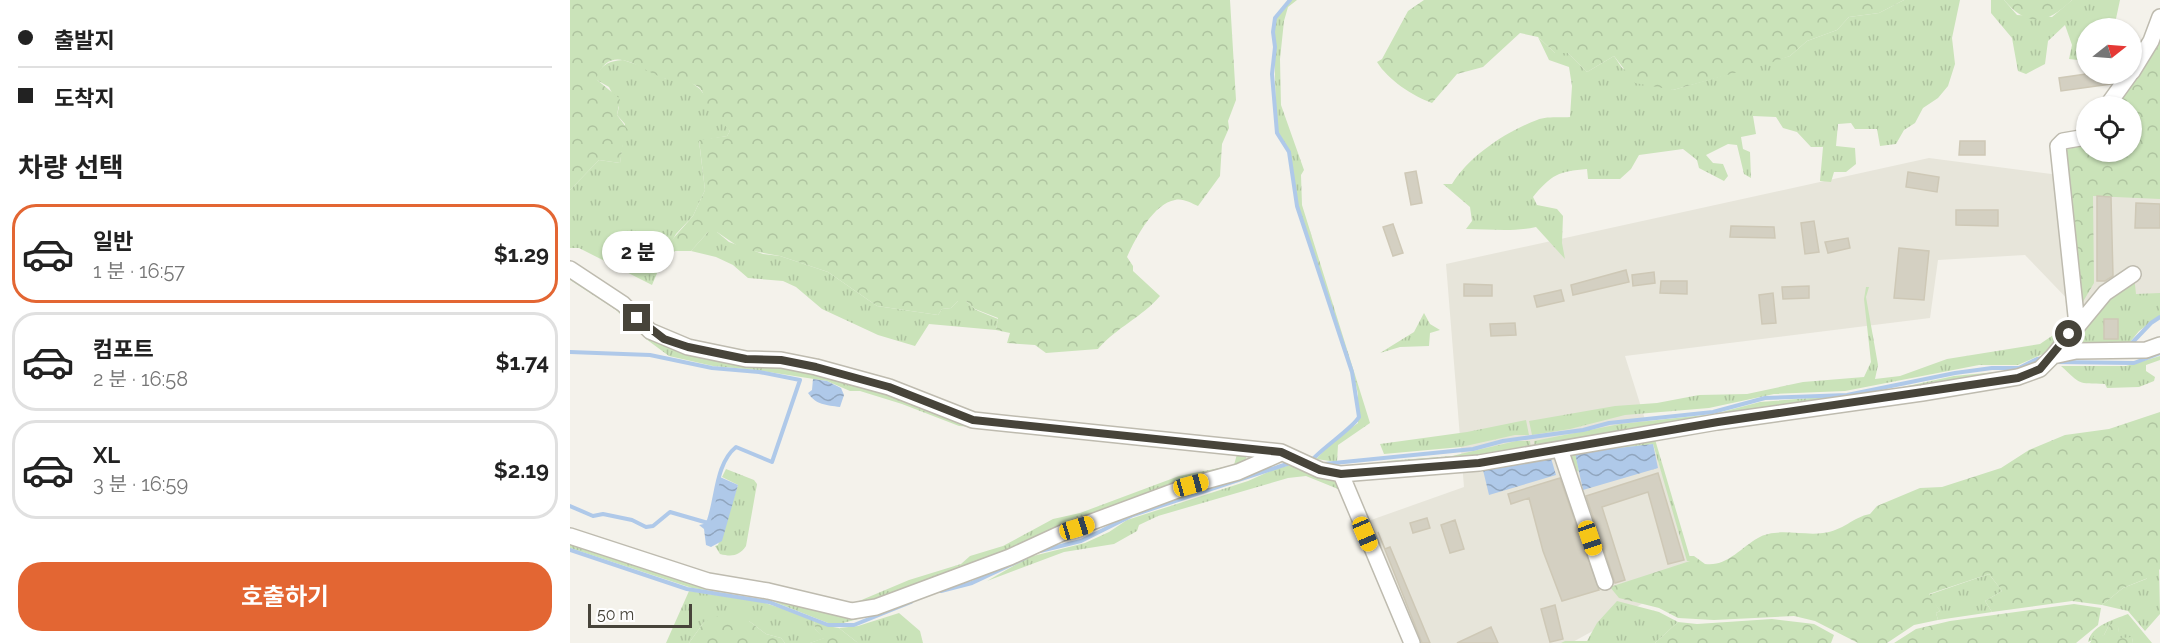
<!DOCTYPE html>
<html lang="ko">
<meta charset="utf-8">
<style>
:root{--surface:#fff;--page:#f6f6f6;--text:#222;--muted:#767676;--line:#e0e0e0;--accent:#e36633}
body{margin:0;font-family:Raleway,"Noto Sans KR",sans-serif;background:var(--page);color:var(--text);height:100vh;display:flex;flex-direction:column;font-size:22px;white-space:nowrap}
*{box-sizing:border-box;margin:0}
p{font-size:20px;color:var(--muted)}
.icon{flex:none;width:33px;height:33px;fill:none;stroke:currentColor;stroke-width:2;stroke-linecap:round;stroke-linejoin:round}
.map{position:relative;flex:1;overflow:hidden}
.details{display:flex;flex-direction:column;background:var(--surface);width:570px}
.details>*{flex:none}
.guide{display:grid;align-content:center;height:132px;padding:0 18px;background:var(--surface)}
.needle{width:39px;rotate:73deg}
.buttons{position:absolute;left:1506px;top:18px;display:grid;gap:12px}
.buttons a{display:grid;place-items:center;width:66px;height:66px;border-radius:50%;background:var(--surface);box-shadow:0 2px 4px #0004;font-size:30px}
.scale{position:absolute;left:18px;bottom:15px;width:104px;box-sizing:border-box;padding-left:6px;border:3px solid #47443a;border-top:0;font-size:16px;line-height:21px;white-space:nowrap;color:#47443a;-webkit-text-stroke:4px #fff;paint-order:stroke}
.end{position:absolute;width:27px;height:27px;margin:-14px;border:8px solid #47443a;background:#fff;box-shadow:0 0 0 3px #fff}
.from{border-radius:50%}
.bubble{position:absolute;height:42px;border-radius:21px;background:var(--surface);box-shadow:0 2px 4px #0004;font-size:20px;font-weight:700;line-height:42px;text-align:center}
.car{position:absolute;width:18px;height:36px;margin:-18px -9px;border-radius:8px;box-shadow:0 0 4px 2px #0007;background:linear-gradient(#f5c518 24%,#345 0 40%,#f5c518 0 76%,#345 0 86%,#f5c518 0)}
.guide b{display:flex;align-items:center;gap:21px;height:57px;font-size:22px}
.guide b+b{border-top:2px solid var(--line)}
.guide i{width:15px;height:15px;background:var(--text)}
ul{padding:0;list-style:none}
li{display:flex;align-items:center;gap:18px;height:99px;margin:0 12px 9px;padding:0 6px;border:3px solid var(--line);border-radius:24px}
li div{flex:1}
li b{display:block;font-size:22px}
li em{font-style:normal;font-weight:700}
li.current{border-color:var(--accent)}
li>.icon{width:54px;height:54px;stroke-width:1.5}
h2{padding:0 18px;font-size:27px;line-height:72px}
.action{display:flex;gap:12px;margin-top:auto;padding:12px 18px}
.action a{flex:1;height:69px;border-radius:24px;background:var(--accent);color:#fff;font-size:24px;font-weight:700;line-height:69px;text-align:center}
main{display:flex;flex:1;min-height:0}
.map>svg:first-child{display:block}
</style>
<main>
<section class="details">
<div class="guide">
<b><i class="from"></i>출발지</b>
<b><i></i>도착지</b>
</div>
<h2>차량 선택</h2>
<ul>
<li class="current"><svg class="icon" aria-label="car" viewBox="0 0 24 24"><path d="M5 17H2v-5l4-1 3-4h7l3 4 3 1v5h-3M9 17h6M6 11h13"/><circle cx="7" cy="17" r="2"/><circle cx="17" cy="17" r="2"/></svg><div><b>일반</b><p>1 분 · 16:57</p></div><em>$1.29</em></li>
<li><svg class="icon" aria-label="car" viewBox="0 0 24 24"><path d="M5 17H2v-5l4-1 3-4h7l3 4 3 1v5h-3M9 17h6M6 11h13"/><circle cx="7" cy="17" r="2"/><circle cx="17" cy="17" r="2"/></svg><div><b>컴포트</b><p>2 분 · 16:58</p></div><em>$1.74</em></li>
<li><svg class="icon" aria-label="car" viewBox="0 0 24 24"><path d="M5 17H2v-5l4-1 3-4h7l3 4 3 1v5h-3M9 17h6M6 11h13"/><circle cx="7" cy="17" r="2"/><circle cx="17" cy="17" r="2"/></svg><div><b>XL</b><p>3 분 · 16:59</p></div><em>$2.19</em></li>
</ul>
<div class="action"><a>호출하기</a></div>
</section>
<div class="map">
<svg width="1590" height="643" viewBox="0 0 1590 643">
<defs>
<pattern id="grass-tufts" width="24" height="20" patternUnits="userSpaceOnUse" patternTransform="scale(1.5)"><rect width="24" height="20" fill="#cae3b9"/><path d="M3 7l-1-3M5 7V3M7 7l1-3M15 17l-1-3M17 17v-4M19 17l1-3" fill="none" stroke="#afc4a0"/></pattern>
<pattern id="forest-crowns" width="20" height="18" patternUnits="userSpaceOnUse" patternTransform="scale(1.5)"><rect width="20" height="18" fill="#cae3b9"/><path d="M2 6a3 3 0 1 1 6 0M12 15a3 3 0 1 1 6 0" fill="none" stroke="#afc4a0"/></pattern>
<pattern id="water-waves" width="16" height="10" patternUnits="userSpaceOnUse" patternTransform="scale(1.5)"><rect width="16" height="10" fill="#afc9e9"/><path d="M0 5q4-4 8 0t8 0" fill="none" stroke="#90a5be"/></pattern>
</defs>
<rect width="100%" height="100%" fill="#f4f2eb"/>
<path fill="#e7e5da" d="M1359,158L1590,188V312L1506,308L1455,255L1368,260L1360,318L1055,356L1124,575L1001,643H834L787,525L894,487L876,264Z"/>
<path fill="url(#grass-tufts)" d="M721,0H727L718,7L714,21L710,59L711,105L734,170L731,175L732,205L800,423L768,445L767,462L746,459L764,440L788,423V394L783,372L738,243L727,205L720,152L708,133L706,120L704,32L706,18Z
M1334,0H1390L1382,38L1385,64L1378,86L1368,98L1353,108L1345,123L1334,130L1326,144L1310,146L1307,129H1285L1281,123L1268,124L1266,146L1285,148L1286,164L1276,172H1264L1261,182L1250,181L1253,147H1241L1227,132L1213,128L1206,117L1183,116L1186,134L1171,137L1173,149L1180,152L1181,178L1174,174L1167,145L1158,144L1136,155L1143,163L1153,164L1158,176L1154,181L1129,168L1127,160L1113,149L1069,155L1061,169L1050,179H1018L1017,169C989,171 981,175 963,197L967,205L987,209L993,216L992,243L995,259L966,227C943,232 920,229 896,229L902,221L900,207L873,184H882C899,156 937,131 967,120C976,116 990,118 1000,117L1002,86L999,67L979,60L968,37L985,53H998L1017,72L1044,56L1052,68L1103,90L1220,56L1237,41L1267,30L1279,17L1309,13Z
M1421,0H1434L1447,15L1482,17L1502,0H1550L1544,28H1516V61L1499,59L1502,45L1495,25L1478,41L1475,64L1456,74L1448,71L1442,38L1421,13Z
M53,60L77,68L96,79H109L122,83L130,89L160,131L157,136L129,141L135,190L123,216L106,234L97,250L82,285L9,248H0V190L29,160L50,163L55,124L47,115L49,107L39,87L25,79C31,65 38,61 53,60Z
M138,232H147L159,242L193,254L210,256L258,272L307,306L368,315L372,309L381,308L388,301H396L406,310L428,319L426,330L359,324L345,346L308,335L252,309L226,287L213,281L178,278L163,265L146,257L121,251Z
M1564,275L1566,294L1590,293V316L1569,331L1556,347L1508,345L1511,324Z
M0,276L54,312L73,331L209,366L279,381L418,428L389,426L332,404L290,391H280L257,381L186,370L143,366L99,356L76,339L46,310L0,280Z
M1296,287H1299L1296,297L1308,365L1305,379L1330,376L1377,359L1470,344L1498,325L1475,353L1448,365H1409L1275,391L1204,394L1139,408L1055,415L1000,429L962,435L959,421L1045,406L1087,403L1129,395L1177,394L1233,382L1294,377L1301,362L1294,299Z
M854,313L860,324L870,330L860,333L859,346L830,347L810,353L844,332Z
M1590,356V360L1576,365V371L1585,377L1584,381L1569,387L1537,388L1535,384C1506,383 1512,385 1491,366H1556Z
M1467,368L965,450L964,441L1050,424L1144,414L1190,402L1305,393L1384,376Z
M956,420L959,435H945L891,447L814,454L810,444L897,432Z
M1084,436L1121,561H1117L1083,444L1005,453L1009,471L1006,472L1000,452Z
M946,441H960L961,450L818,468L817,461L882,456Z
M667,454L675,455L677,460L674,465L461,542L295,607L158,577L282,604L339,580L391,564L400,556L433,546L483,519L510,513L609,476L664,465Z
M725,464L762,478L773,491L736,476L718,478L588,516L569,525L567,531L544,544L494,552L417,581L459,557L515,543L539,532L557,520L678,481L705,469Z
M156,469L184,480L187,484L176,546C169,556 162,557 150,554L145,546L148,545L168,485L152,477Z
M0,538L282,613L288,619L273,623H258L197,599L122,588L0,548Z
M1589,568L1590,614L1575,631L1558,611L1532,605L1553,588L1576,579Z
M1419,574L1432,591L1415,601L1422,612L1368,620L1366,613L1370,611L1358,595Z
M119,591L192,602L244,619L245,629L255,638L240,643H215L211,638L196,634L179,621L134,622L119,643H96Z
M1047,601L1089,612L1108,622L1085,643H991L995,641H1017L1027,623Z
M329,613L350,631L353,643H288L269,628L288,626Z
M1558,614L1582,643H1563L1562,638H1549L1548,627L1539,625L1534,635L1518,642C1522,625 1543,620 1558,614Z"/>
<path fill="url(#forest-crowns)" d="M0,0H660L666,100L658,121L659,128L652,144L650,176L628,206C621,203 613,198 605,200C584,203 565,239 557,257L563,266V271L590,296C571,318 547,327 528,349L476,353L465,345L437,343L440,333L426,330L428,318L405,309L396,301H388L381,308L372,309L368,315L307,306L258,272L210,256L172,249L147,232H138L121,251H105L92,264L101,241L123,216L135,190L129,140L157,136L160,131L134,102C136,79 110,83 96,79C72,72 41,39 26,79L50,99L47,115L59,131L54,138L50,163L29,160L0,190Z
M854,0H1334L1309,13L1279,17L1267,30L1237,41L1220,56L1197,64L1103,90L1065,83L1044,56L1017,72L998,53H985L968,37L950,33L913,67L887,74L862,103C843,96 818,80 807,62L812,59L838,11Z
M1434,0H1502C1477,24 1458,28 1434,0Z
M1590,26V199L1523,196L1524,283L1507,312L1493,150L1516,145V152H1562V106H1543Z
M1590,412V569L1583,576L1553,588L1532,605L1502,601L1422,612L1415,601L1432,591L1419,574L1359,594L1370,611L1366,613L1368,620L1344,625L1317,643H1288L1245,621L1224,616L1144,620L1108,618L1089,608L1049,598L1040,587L1120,561L1119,556H1124L1135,564C1157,567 1170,548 1188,538C1205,527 1233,536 1253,533C1273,531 1283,517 1300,514L1307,506L1350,488L1372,487L1431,468L1459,450L1495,435L1539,429Z
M1504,604L1531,608L1528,625L1506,643H1324L1346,629L1380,621Z
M153,614L179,621L196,634L211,638L215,643H119L134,622Z
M244,619L257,626L269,628L288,643H240L254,638L245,629Z
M1202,619L1244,624L1264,635L1261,643H1085L1108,622L1127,624Z
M1544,623L1548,627L1550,638L1562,637L1563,643H1520L1524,636L1534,635L1539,625Z"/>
<path fill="url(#water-waves)" d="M243,379L257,381L271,388L274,395L270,407C256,405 246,405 238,393L242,390Z
M1083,444L1088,468L1013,490L1005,453Z
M981,458L986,475L919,495L913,470Z
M150,477L168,485L152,541L141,547L136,545L134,529L129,525L138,523Z"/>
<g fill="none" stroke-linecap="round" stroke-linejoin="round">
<path stroke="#afc9e9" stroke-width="4" d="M720,0L705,18L703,32L705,47L702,74L707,133L719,152L727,206L782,372L789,417C783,428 753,447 741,461
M1560,345L1581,323L1590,317
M0,352L80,355L142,368L189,372L230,380L202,462L166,447C145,464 147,500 138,523L100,512L83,526L76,527L62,520L33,514L23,516L0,506
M1485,362L1564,363L1590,353
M754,464L903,449L933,441L1013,430L1039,423L1143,412L1195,398L1277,395L1385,373L1422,368H1449L1467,359L1475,358
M0,550L117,589L199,602L258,625H284L341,602
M470,551L511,541L563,515L720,463
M371,591L402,583L455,558"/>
</g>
<path fill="#d4d0c2" stroke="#cec8b6" stroke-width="1.5" d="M1516,74H1548L1541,84L1491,91L1489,78Z
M1390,141H1415V155H1389Z
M846,171L852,203L841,205L835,173Z
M1338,172L1369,177L1367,192L1336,187Z
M1527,196L1541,197L1543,276L1535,281H1527Z
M1566,203L1590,204V228H1565Z
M1386,210H1428V226L1386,225Z
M1244,221L1249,252L1235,254L1231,223Z
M823,224L833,253L823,256L813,227Z
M1161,226L1204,227L1205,238L1160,237Z
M1278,238L1280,248L1258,253L1255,242Z
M1329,248L1359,251L1354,300L1324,298Z
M1056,270L1059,282L1003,295L1001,285Z
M1084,272L1085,283L1063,286L1062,275Z
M1091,281H1117V294L1090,293Z
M894,284L922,285V296H894Z
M1239,286V298L1213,299L1212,287Z
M991,290L994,301L967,307L964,296Z
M1203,293L1206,323L1192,324L1189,295Z
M1534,319H1548V339H1534Z
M945,323L946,335L921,336L920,324Z
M1088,473L1114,560L1098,564L1078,492L1032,507L1055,580L1045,583L1016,496Z
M990,478L1029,590L992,601L973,551L959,498L941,504L938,494Z
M857,518L860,528L843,533L840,523Z
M885,520L894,549L880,553L871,525Z
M808,532L815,549L820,547L860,643H852Z
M985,605L993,639L980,642L971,609Z
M921,627L928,643H887Z"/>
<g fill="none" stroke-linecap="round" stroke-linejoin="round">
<defs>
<path id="minor" d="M1562,72L1581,41L1590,17
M1537,106L1560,74
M0,269L53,304L80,331L118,347L176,359L211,360L246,367L319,387L403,420L711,452L750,470L771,474L909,463L1147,422L1352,393L1448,377L1470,369L1483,356L1506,351L1576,350L1590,345
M1507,325L1488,146L1493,141L1516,137
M1483,356L1535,293L1563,274
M990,449L1035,582
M771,474L842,643
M0,536L138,581L198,591L282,611L306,607L440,557L492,533L621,485L668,472L709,454"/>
</defs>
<use href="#minor" stroke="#bebbaf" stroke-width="18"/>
<use href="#minor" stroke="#fff" stroke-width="15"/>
</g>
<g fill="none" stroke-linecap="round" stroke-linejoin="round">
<path stroke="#47443a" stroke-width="8" d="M67,318L94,339L118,347L176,359L211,360L246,367L319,387L403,420L711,452L750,470L771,474L909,463L1148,422L1448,378L1470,369L1499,334"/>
</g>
</svg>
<div class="buttons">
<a><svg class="needle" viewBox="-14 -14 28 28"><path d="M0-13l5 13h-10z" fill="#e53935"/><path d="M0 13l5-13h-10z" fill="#767676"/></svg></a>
<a><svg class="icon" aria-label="locate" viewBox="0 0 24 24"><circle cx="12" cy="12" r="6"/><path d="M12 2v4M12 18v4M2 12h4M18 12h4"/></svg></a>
</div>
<div class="scale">50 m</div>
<i class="end from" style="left:1499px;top:334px"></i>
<i class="end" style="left:67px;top:318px"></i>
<div class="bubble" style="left:32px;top:231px;width:72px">2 분</div>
<i class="car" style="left:621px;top:485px;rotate:75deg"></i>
<i class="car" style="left:507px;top:528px;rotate:73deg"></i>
<i class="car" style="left:795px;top:534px;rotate:157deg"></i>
<i class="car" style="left:1020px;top:538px;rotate:161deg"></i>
</div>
</main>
